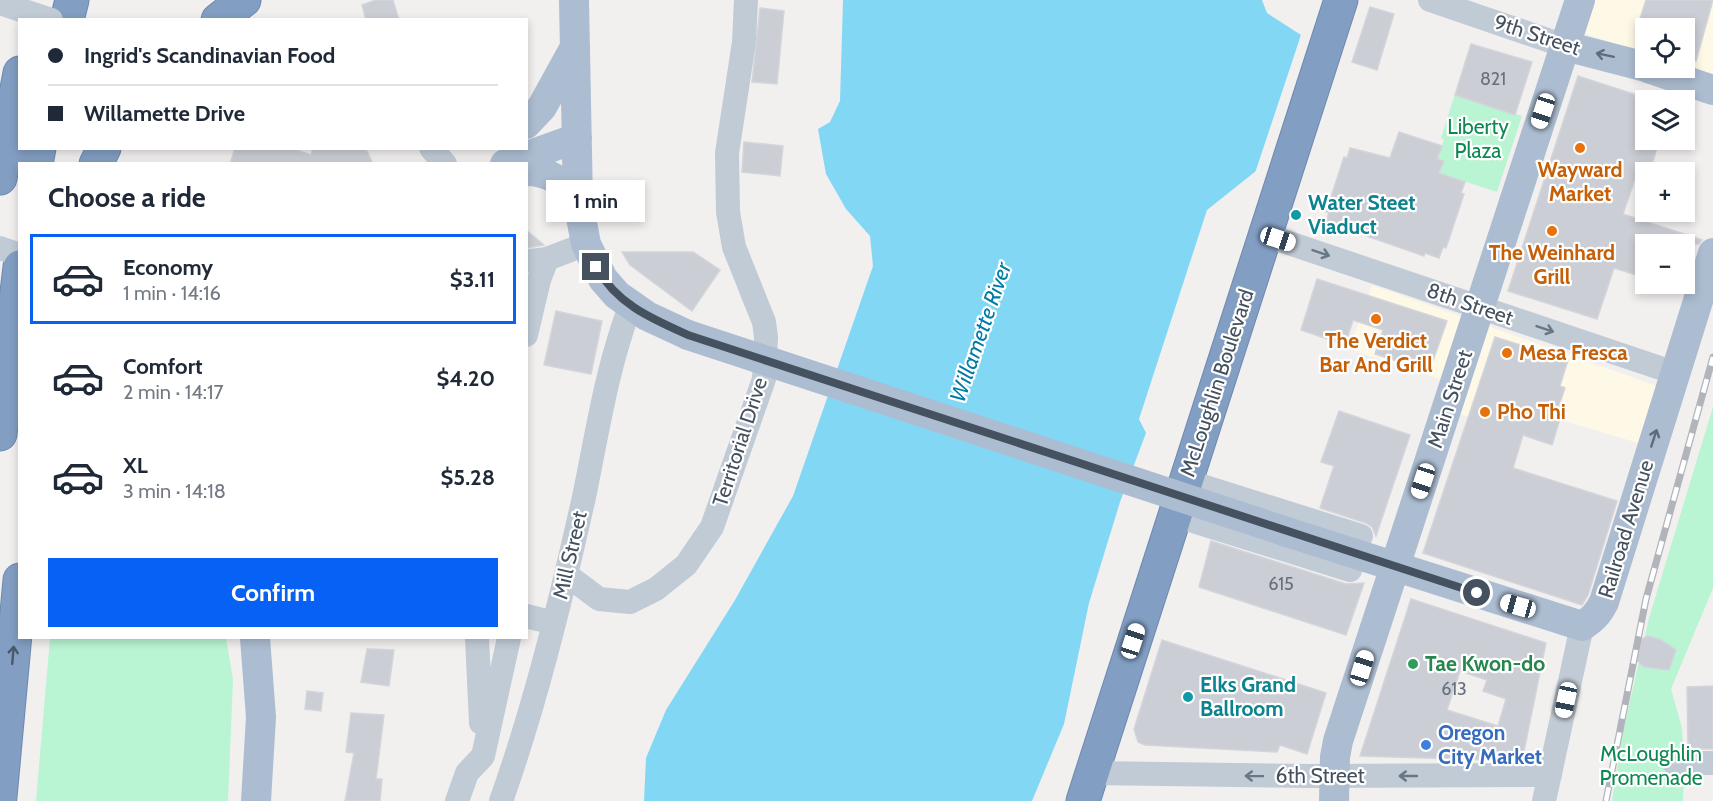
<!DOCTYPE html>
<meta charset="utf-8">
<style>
:root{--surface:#fff;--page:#f2f2f3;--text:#1f2937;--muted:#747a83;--line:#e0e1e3;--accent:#0761f4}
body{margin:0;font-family:Cabin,sans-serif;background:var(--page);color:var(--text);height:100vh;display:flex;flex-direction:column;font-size:22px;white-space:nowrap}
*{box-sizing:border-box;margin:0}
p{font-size:20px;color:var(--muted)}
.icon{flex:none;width:33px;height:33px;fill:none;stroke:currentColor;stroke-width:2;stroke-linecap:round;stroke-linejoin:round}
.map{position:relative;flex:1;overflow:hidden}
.details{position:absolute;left:18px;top:162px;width:510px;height:477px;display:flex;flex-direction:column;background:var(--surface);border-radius:0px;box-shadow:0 3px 9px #0003}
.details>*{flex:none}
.banner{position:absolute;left:18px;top:18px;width:510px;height:132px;border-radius:0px;box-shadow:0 3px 9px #0003;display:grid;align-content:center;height:132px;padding:0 30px;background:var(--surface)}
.tools{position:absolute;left:1635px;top:18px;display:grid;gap:12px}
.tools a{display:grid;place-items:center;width:60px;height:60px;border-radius:0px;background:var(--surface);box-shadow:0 3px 9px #0003;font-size:30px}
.end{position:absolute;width:27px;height:27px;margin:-14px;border:8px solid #45515f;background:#fff;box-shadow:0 0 0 3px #fff}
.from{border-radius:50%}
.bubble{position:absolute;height:42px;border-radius:0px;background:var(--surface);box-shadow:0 3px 9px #0003;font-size:20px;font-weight:700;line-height:42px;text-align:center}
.car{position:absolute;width:18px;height:36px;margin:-18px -9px;border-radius:8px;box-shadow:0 0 4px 2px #0007;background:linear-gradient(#fff 24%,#345 0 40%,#fff 0 76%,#345 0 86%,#fff 0)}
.banner b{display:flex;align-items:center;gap:21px;height:57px;font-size:22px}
.banner b+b{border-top:2px solid var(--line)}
.banner i{width:15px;height:15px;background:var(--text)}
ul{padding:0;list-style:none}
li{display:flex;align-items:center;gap:18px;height:90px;margin:0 12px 9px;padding:0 18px;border:3px solid transparent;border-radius:0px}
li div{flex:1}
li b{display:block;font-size:22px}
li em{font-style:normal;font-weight:700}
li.on{border-color:var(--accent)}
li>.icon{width:54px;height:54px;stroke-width:1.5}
h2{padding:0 30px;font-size:27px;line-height:72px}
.primary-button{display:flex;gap:12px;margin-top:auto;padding:12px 30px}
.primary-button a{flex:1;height:69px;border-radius:0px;background:var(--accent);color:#fff;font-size:24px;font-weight:700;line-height:69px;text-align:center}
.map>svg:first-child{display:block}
</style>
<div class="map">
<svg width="1713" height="801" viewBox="0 0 1713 801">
<rect width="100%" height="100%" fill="#f2efef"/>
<path fill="#fef8e7" d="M1594,0H1713V76L1685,67L1684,28H1646L1645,54L1583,33Z
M1372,285L1657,386L1638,443L1561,420L1552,446L1460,414L1468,388L1349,349Z"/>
<path fill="#b9f4d3" d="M1455,94L1522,116L1497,192L1439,173L1444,161L1437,159L1444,140L1441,138Z
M1713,407V588L1671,689L1682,728L1684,762L1683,801H1612L1622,736L1649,618Z
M50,638H226L233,679L228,801H36Z"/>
<path fill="#82d7f5" d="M843,0H1262L1267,13L1301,35L1261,167L1207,210L1139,419L1146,433L1120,502L1089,603L1064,724L1032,801H644L646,758L666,710L735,600L793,496L873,266L870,236L846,209L826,174L818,129L830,122L840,101Z"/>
<path fill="#f2efef" d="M1302,32L1304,36L1264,168L1254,176Z"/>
<path fill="#cbced4" stroke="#d3d5db" stroke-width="1.5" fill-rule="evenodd" d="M376,0H393L399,20H366L362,5Z
M1646,0H1713L1696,61L1684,57V28H1637Z
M1370,7L1394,14L1377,70L1352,62Z
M760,8L784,11L777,84L752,82Z
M1471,44L1532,62L1515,115L1455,95Z
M1578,76L1646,98V140H1659L1650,172H1646V183L1635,179L1623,214L1702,240L1699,244H1646V278L1614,268L1597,319L1508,291Z
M1399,132L1442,146L1437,159L1444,161L1439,173L1465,182L1461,193L1464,194L1446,248L1443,247L1439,258L1425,253L1424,256L1326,222L1329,212H1326L1344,157L1347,158L1350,148L1390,158Z
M744,142L783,146L780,176L742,172Z
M235,148H291L311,155L313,148H359L367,151L373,164H230Z
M526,230L544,245L526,248Z
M622,252H693L720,270L692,311L630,265Z
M1317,279L1447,321L1429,372L1375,354L1383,330L1353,320L1345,345L1301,330Z
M556,311L602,321L591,374L544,365Z
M1495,337L1568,360L1560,386L1565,388L1556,415L1561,416L1552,445L1523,435L1513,468L1617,501L1588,595L1582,605L1423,553Z
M1339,411L1410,435L1376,536L1372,527L1366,523L1320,508L1334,466L1321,462Z
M1211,541L1346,584L1364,583L1346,635L1199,587Z
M1411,599L1546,643L1522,761L1360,756ZM1460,671L1487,680L1483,691L1506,699L1498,726L1447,710Z
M1648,636L1661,640L1676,650L1669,670L1644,667L1633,657L1635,642Z
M1162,640L1326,693L1307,754L1280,745L1277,752L1145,745L1138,742L1134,729Z
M367,649L394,650L389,686L361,682Z
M1713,686V749H1688L1687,687Z
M307,691L323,693L321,711L305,709Z
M351,713L384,715L376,779H382L380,801H345L354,753L346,752Z"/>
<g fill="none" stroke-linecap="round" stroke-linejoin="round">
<defs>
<path id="highway" d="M67,20L72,0
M218,20L244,0
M36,164L39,148
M96,164L104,148
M0,178L20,73
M0,434L20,267
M0,797L20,580
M1083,801L1341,0"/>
</defs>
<use href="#highway" stroke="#6d89af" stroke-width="35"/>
<path stroke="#c1cbd6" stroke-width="24" d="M1430,0L1565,46
M431,148L445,164
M1265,235L1675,373
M0,248L20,255
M531,261L547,259L586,244
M526,335L539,280L547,259
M1186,481L1361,536
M1174,515L1350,570
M567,575L599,599L630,602L656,589L686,565L712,527L764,379L766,337L764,322L734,247L728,212L727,153L744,42L746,0
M526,616L554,623
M477,638L481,723
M1674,763H1713
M1091,773L1310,776L1550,775
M457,801L467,773L483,756L509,638
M501,801C536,703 561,599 584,497C597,434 607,367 630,307
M1544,801L1582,626"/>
<path stroke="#acbdd1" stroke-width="30" d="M574,0L578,201L586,244L603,279L617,295L647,316L688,335
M1565,46L1646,67
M1648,68L1713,90
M526,124L542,107L575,47
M505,164L577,138
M526,171C551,171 564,183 578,201
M1290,533L1582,626C1593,619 1598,614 1604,602L1713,253
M255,638L261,717L256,801
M1334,801L1335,757L1338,741L1580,0"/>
<use href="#highway" stroke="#829ec3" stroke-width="33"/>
<defs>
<path id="rail" d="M1606,801L1646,599L1713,357"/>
</defs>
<use href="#rail" stroke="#b1b4ba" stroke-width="7"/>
<use href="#rail" stroke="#fff" stroke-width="4.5" stroke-dasharray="14" stroke-linecap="butt"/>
<path stroke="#c1cbd6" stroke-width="24" d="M0,3L51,20"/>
<path stroke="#acbdd1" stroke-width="30" d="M688,335L1290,533"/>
</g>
<defs><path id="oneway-shaft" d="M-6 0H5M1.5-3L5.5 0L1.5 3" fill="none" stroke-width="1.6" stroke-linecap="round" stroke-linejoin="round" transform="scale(1.5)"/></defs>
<g stroke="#5f6c7c">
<use href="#oneway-shaft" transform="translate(1605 55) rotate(-168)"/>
<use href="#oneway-shaft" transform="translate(1654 438) rotate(-72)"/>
</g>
<g stroke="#6a7683">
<use href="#oneway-shaft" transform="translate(1321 253) rotate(19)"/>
<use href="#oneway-shaft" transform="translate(1545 329) rotate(19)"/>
<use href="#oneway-shaft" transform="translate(1254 776) rotate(-179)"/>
<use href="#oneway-shaft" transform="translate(1408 776) rotate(180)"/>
</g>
<use stroke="#4b5969" href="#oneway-shaft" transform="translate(13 655) rotate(-85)"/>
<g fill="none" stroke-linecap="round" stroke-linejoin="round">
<path stroke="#45515f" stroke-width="8" d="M596,267C617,304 650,318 688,335L1477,593"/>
</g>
<g fill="#e8710a" stroke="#fff" stroke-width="2">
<circle cx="1580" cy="148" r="6"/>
<circle cx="1552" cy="231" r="6"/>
<circle cx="1376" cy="319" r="6"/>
<circle cx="1507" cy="353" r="6"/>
<circle cx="1485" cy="412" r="6"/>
</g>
<g fill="#0f9aa8" stroke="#fff" stroke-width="2">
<circle cx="1296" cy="215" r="6"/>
<circle cx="1188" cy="697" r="6"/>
</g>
<circle fill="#2e9e5b" stroke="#fff" stroke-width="2" cx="1413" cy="664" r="6"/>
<circle fill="#3f7fe0" stroke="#fff" stroke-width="2" cx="1426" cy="745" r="6"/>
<g text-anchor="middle" stroke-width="4.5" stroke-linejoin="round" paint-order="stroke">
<g font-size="18" fill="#66707c">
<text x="1493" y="85">821</text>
<text x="1281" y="590">615</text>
<text x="1454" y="695">613</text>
</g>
<g font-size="21" fill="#45515f" stroke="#fff">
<text transform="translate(1537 35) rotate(18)" y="7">9th Street</text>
<text transform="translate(1470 304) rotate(19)" y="7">8th Street</text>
<text transform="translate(1217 383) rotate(-72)" y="7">McLoughlin Boulevard</text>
<text transform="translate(1450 399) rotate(-72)" y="7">Main Street</text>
<text transform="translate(740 442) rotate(-72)" y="7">Territorial Drive</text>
<text transform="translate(1626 529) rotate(-73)" y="7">Railroad Avenue</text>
<text transform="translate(570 555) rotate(-77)" y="7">Mill Street</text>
<text x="1320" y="783">6th Street</text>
</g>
<g font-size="21" fill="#0e8852" stroke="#fff">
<text x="1478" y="134">Liberty<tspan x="1478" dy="24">Plaza</tspan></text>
<text x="1651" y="761">McLoughlin<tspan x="1651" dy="24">Promenade</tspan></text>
</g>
<g font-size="21" font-weight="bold" fill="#c56008" stroke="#fff">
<text x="1580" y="177">Wayward<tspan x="1580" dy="24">Market</tspan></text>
<text x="1552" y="260">The Weinhard<tspan x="1552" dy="24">Grill</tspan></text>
<text x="1376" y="348">The Verdict<tspan x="1376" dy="24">Bar And Grill</tspan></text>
<text x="1519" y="360" text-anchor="start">Mesa Fresca</text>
<text x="1497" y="419" text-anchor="start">Pho Thi</text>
</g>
<g font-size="21" font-weight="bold" fill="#0d838f" stroke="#fff" text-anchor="start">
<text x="1308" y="210">Water Steet<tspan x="1308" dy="24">Viaduct</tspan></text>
<text x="1200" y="692">Elks Grand<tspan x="1200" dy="24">Ballroom</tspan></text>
</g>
<g font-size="21" font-weight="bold" fill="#27864d" stroke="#fff" text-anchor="start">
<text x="1425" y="671">Tae Kwon-do</text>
</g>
<g font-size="21" font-weight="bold" fill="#366cbe" stroke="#fff" text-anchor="start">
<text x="1438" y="740">Oregon<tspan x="1438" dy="24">City Market</tspan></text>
</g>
<g font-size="22" font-style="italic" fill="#027ba6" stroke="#fff">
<text transform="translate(980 332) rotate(-71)" y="8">Willamette River</text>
</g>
</g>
</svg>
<div class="tools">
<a><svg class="icon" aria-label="locate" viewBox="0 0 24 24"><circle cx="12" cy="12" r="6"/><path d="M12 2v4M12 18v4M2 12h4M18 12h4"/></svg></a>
<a><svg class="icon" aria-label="layers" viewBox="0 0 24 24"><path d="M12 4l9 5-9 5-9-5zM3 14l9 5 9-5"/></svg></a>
<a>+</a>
<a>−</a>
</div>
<i class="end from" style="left:1477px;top:593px"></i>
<i class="end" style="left:596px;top:267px"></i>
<div class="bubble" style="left:546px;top:180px;width:99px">1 min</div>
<i class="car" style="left:1543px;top:111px;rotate:198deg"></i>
<i class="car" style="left:1278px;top:239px;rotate:108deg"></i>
<i class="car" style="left:1423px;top:481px;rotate:198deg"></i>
<i class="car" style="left:1518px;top:606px;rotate:286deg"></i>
<i class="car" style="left:1133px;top:641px;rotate:18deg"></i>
<i class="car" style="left:1362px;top:668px;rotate:17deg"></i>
<i class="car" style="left:1566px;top:700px;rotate:192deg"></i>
<div class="banner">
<b><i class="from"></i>Ingrid's Scandinavian Food</b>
<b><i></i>Willamette Drive</b>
</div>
<section class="details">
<h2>Choose a ride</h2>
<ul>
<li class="on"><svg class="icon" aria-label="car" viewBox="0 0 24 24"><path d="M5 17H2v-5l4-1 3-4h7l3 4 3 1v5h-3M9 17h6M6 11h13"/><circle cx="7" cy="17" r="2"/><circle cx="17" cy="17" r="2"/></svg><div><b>Economy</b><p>1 min · 14:16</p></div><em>$3.11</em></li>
<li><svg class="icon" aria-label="car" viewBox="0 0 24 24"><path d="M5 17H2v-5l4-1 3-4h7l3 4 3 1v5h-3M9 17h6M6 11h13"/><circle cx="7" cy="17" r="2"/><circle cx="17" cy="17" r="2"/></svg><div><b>Comfort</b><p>2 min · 14:17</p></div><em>$4.20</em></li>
<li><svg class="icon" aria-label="car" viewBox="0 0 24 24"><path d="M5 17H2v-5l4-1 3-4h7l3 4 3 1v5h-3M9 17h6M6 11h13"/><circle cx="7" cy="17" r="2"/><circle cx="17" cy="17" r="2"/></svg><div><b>XL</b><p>3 min · 14:18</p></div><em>$5.28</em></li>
</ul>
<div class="primary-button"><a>Confirm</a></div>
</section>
</div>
